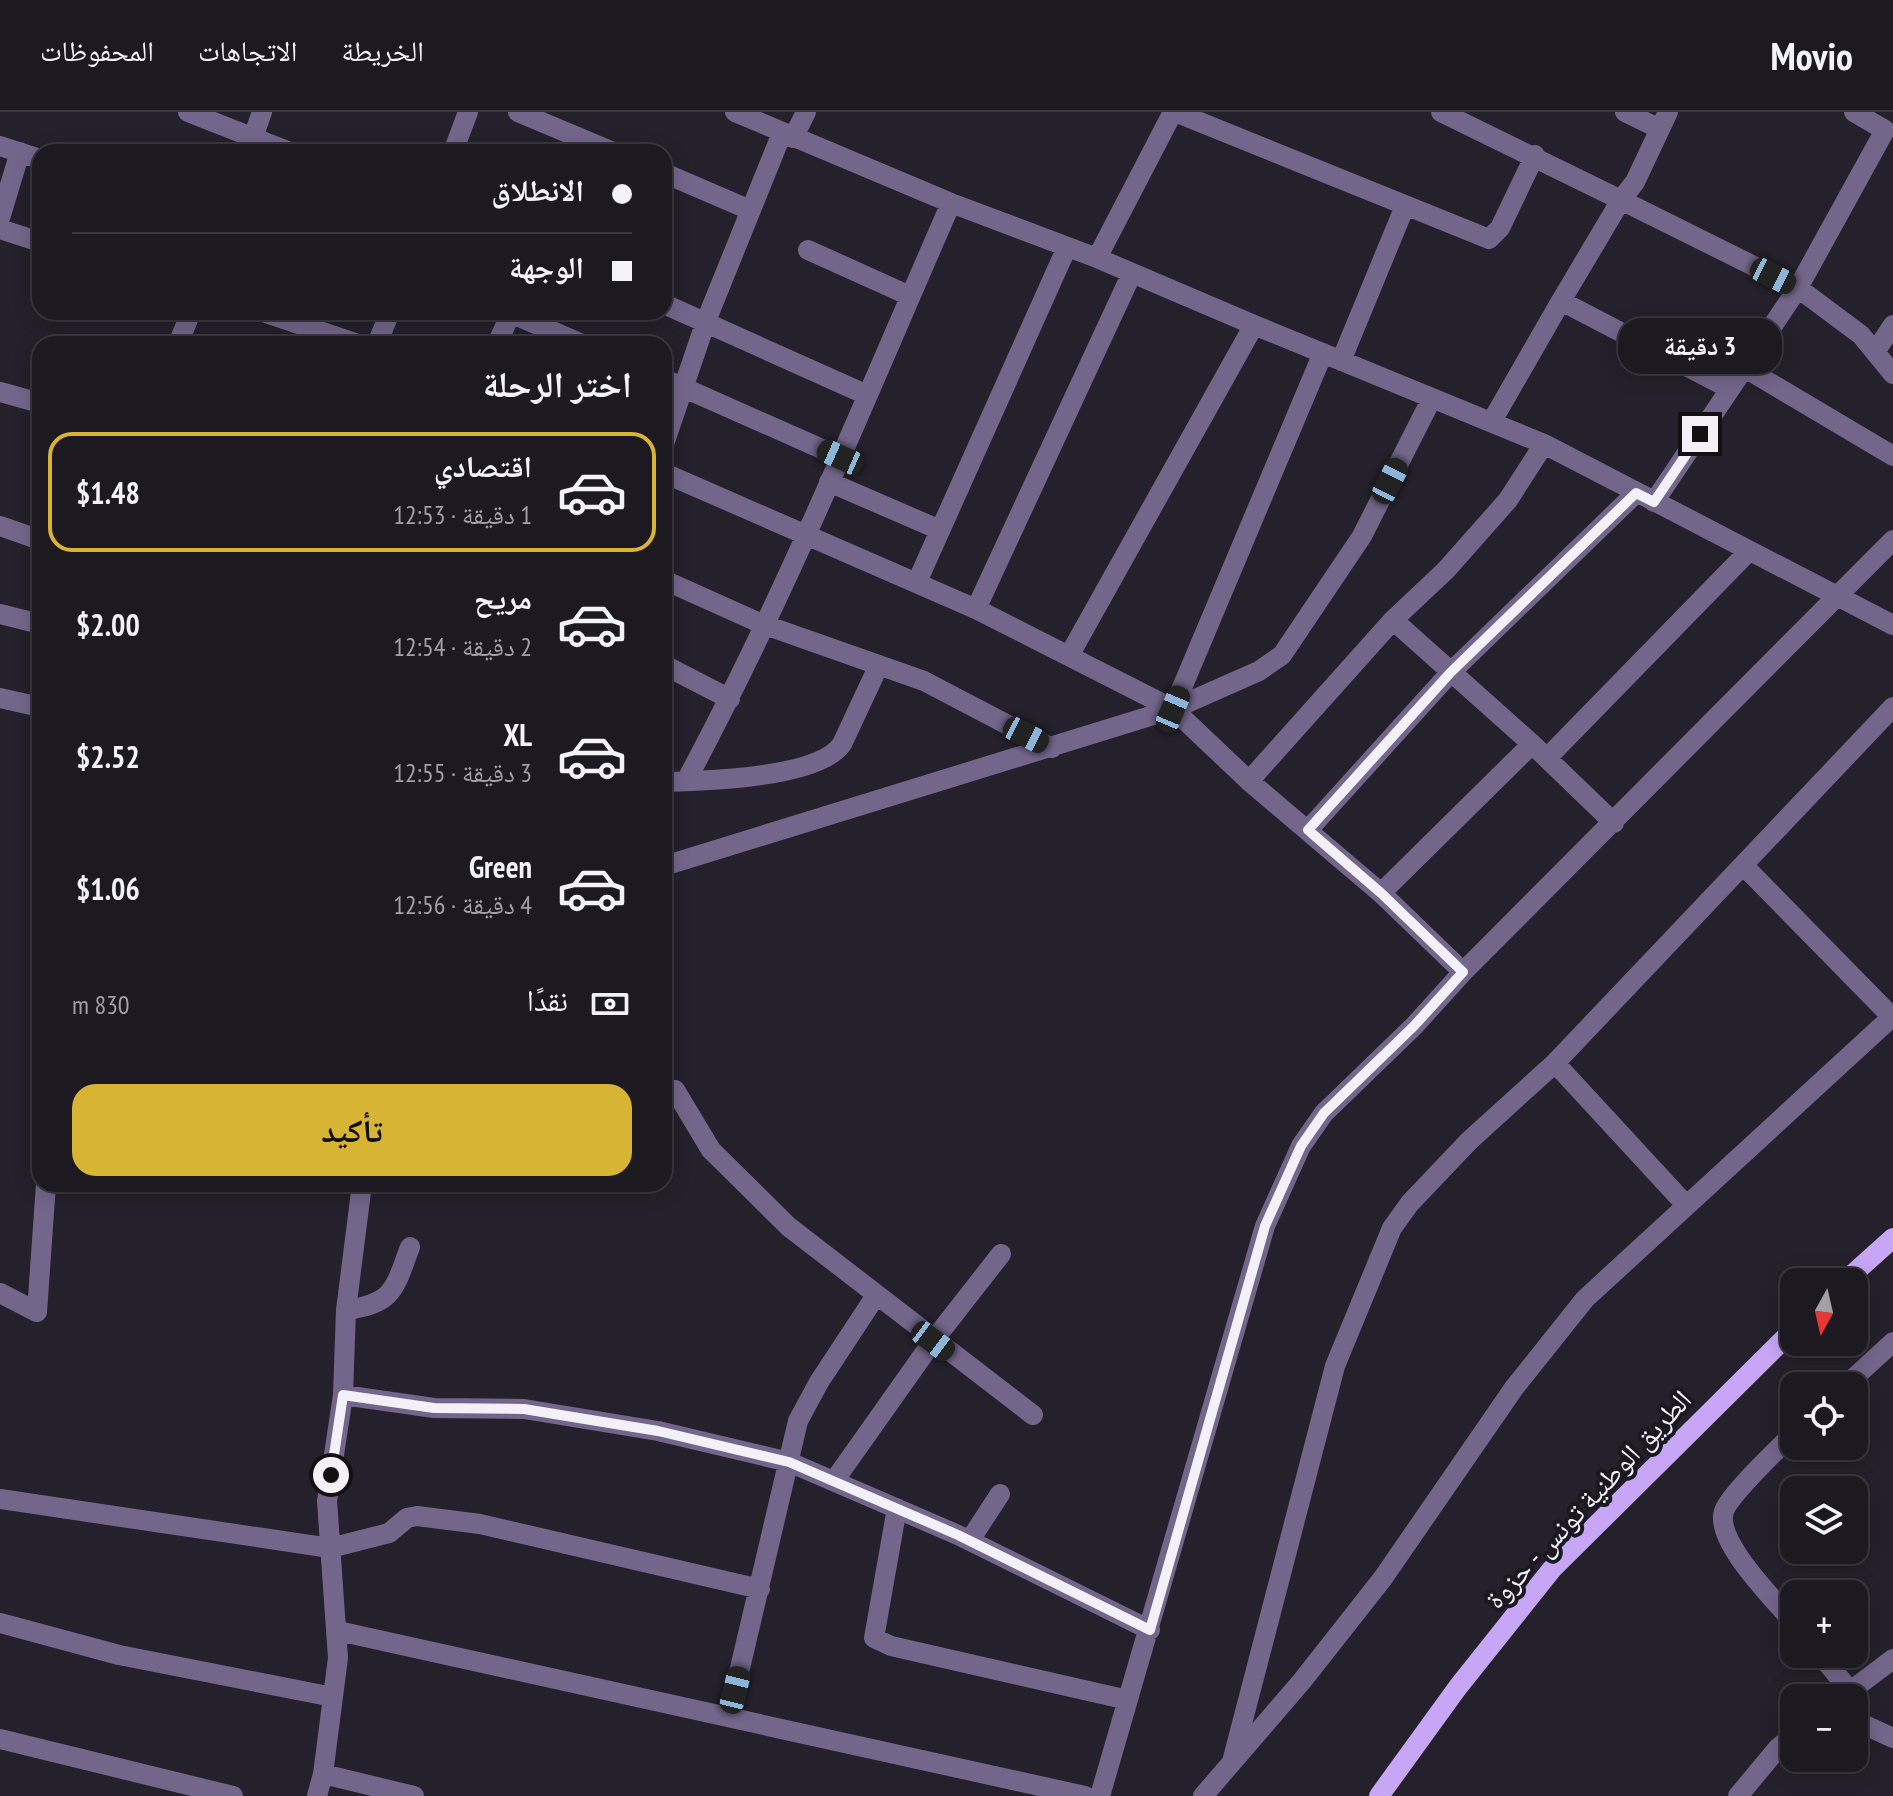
<!DOCTYPE html>
<html lang="ar">
<meta charset="utf-8">
<style>
:root{--surface:#1c1921;--page:#29262e;--text:#f1f3f6;--muted:#a0a0a5;--line:#3a383f;--accent:#d8b434}
body{margin:0;font-family:"PT Sans Narrow","Noto Naskh Arabic",sans-serif;background:var(--page);color:var(--text);direction:rtl;height:100vh;display:flex;flex-direction:column;font-size:30px;white-space:nowrap}
*{box-sizing:border-box;margin:0}
p{font-size:26px;color:var(--muted)}
.icon{flex:none;width:44px;height:44px;fill:none;stroke:currentColor;stroke-width:2;stroke-linecap:round;stroke-linejoin:round}
.map{position:relative;flex:1;overflow:hidden;direction:ltr}
.panel{position:absolute;left:32px;top:224px;width:640px;height:856px;display:flex;flex-direction:column;background:var(--surface);border-radius:24px;box-shadow:0 4px 20px #0003,0 0 0 2px var(--line);direction:rtl}
.panel>*{flex:none}
.guide{position:absolute;left:32px;top:32px;width:640px;height:176px;border-radius:24px;box-shadow:0 4px 20px #0003,0 0 0 2px var(--line);direction:rtl;display:grid;align-content:center;height:176px;padding:0 40px;background:var(--surface)}
.needle{width:52px;rotate:188deg}
.buttons{position:absolute;left:1780px;top:1156px;display:grid;gap:16px}
.buttons a{display:grid;place-items:center;width:88px;height:88px;border-radius:16px;background:var(--surface);box-shadow:0 4px 20px #0003,0 0 0 2px var(--line);font-size:40px}
.end{position:absolute;width:36px;height:36px;margin:-18px;border:10px solid #f3f0f8;background:#111;box-shadow:0 0 0 4px #111}
.from{border-radius:50%}
.bubble{position:absolute;height:56px;border-radius:24px;background:var(--surface);box-shadow:0 4px 20px #0003,0 0 0 2px var(--line);font-size:26px;font-weight:700;line-height:56px;text-align:center;direction:rtl}
.car{position:absolute;width:24px;height:48px;margin:-24px -12px;border-radius:10px;box-shadow:0 0 6px 2px #0007;background:linear-gradient(#222 24%,#8ab4d8 0 40%,#222 0 76%,#8ab4d8 0 86%,#222 0)}
.guide b{display:flex;align-items:center;gap:28px;height:76px;font-size:30px}
.guide b+b{border-top:2px solid var(--line)}
.guide i{width:20px;height:20px;background:var(--text)}
ul{padding:0;list-style:none}
li{display:flex;align-items:center;gap:24px;height:120px;margin:0 16px 12px;padding:0 24px;border:4px solid transparent;border-radius:24px}
li div{flex:1}
li b{display:block;font-size:30px}
li em{font-style:normal;font-weight:700}
li.current{border-color:var(--accent)}
li>.icon{width:72px;height:72px;stroke-width:1.5}
h2{padding:0 40px;font-size:36px;line-height:96px}
.pay{display:flex;align-items:center;gap:20px;height:88px;padding:0 40px;font-size:30px}
.pay p{margin-inline-start:auto}
.action{display:flex;gap:16px;margin-top:auto;padding:16px 40px}
.action a{flex:1;height:92px;border-radius:24px;background:var(--accent);color:#111;font-size:32px;font-weight:700;line-height:92px;text-align:center}
header{display:flex;align-items:center;gap:48px;box-sizing:border-box;height:112px;padding:0 40px;background:var(--surface);border-bottom:2px solid var(--line)}
header strong{font-size:38px}
nav{display:flex;gap:44px;margin-inline-start:auto;font-size:28px}
.map>svg:first-child{display:block}
</style>
<header>
<strong>Movio</strong>
<nav><a>الخريطة</a><a>الاتجاهات</a><a>المحفوظات</a></nav>
</header>
<div class="map">
<svg width="1893" height="1684" viewBox="0 0 1893 1684">
<rect width="100%" height="100%" fill="#25212c"/>
<g fill="none" stroke-linecap="round" stroke-linejoin="round">
<path stroke="#74668b" stroke-width="20" d="M188,0L290,40
M518,0L613,40
M735,0L951,91L1097,146
M1173,0L1097,146L1254,213
M1175,0L1489,127L1500,116L1535,43
M1441,0L1621,88L1561,189L1730,277
M1625,0L1660,17
M1668,0L1635,70L1621,88L1798,176L1861,223L1893,262
M793,26L806,0
M0,34L40,47
M248,40L262,0
M453,40L468,0
M664,61L750,98
M0,106L20,40
M0,117L40,130
M808,138L910,184
M664,192L867,283
M263,200L358,232
M508,200L582,232
M178,232L191,200
M377,232L390,200
M497,232L511,201
M1875,240L1893,213
M1341,249L1405,94
M1745,256L1893,344
M664,267L840,345
M0,280L40,291
M1492,309L1561,189
M664,332L706,209L782,21
M664,361L976,497L1173,597L1249,669L1381,781L1463,860
M829,370L940,418
M1654,390L1798,176L1885,18L1854,0
M0,414L40,428
M664,468L762,512L924,569L1052,636
M917,470L1067,135
M976,497L1132,161
M0,502L40,512
M1393,508L1532,632L1614,711
M1070,542L1254,213L1432,286
M664,553L730,587
M0,586L40,595
M1173,597L1323,241
M1547,646L1748,440
M686,669C786,483 866,285 951,91
M1249,669L1393,508L1446,458L1508,388L1544,332
M664,670C704,669 819,666 842,632L878,555
M1308,718L1451,560L1636,381
M1743,753L1892,905
M664,754L1173,597L1259,559L1282,543L1362,424L1432,286L1544,332L1893,513
M1381,781L1532,632
M1555,951L1686,1093
M675,978L711,1038L789,1115L1033,1303
M0,1181L37,1200L46,1072
M346,1198C394,1191 394,1178 410,1135
M1845,1274L1893,1230
M343,1283L346,1198L362,1072
M1794,1321C1779,1336 1731,1381 1724,1399C1714,1429 1775,1488 1794,1511
M834,1369L933,1229L1001,1142
M0,1387L330,1436L389,1421L407,1406L417,1404L480,1412L760,1477
M897,1396L874,1526L891,1534L1128,1588
M970,1428L1000,1382
M0,1511L119,1543L333,1585
M338,1519L1085,1684
M1820,1542L1850,1579
M1841,1586L1893,1547
M729,1603L798,1309L819,1270L875,1185
M1854,1608L1893,1626
M0,1627L233,1684
M1232,1650L1335,1254L1392,1116L1410,1091L1469,1029L1555,951L1893,595
M323,1662L414,1684
M317,1684L323,1662L338,1546L327,1389L343,1283L434,1296L524,1297L658,1319L789,1350L958,1423L1150,1518
M1100,1684L1265,1114L1301,1034L1324,1001L1414,914L1463,860L1893,428
M1203,1684L1302,1569L1383,1466L1514,1276L1585,1187L1893,904
M1738,1684L1778,1636L1794,1623"/>
<path stroke="#c7a7f5" stroke-width="20" d="M1844,1170L1893,1126
M1379,1684L1458,1575L1552,1457L1794,1217"/>
</g>
<g fill="none" stroke-linecap="round" stroke-linejoin="round">
<path stroke="#f3f0f8" stroke-width="10" d="M331,1363L343,1283L434,1296L524,1297L658,1319L789,1350L958,1423L1150,1518L1265,1114L1301,1034L1324,1001L1414,914L1463,860L1381,781L1308,718L1451,560L1636,381L1654,390L1700,322"/>
</g>
<g text-anchor="middle" stroke-width="8" stroke-linejoin="round" paint-order="stroke">
<g font-size="28" fill="#f3f0f8" stroke="#1c1822">
<text transform="translate(1588 1387) rotate(-47)" y="10">الطريق الوطنية تونس - حزوة</text>
</g>
</g>
</svg>
<div class="buttons">
<a><svg class="needle" viewBox="-14 -14 28 28"><path d="M0-13l5 13h-10z" fill="#e53935"/><path d="M0 13l5-13h-10z" fill="#a0a0a5"/></svg></a>
<a><svg class="icon" aria-label="locate" viewBox="0 0 24 24"><circle cx="12" cy="12" r="6"/><path d="M12 2v4M12 18v4M2 12h4M18 12h4"/></svg></a>
<a><svg class="icon" aria-label="layers" viewBox="0 0 24 24"><path d="M12 4l9 5-9 5-9-5zM3 14l9 5 9-5"/></svg></a>
<a>+</a>
<a>−</a>
</div>
<i class="end from" style="left:331px;top:1363px"></i>
<i class="end" style="left:1700px;top:322px"></i>
<div class="bubble" style="left:1618px;top:206px;width:164px">3 دقيقة</div>
<i class="car" style="left:1773px;top:164px;rotate:117deg"></i>
<i class="car" style="left:840px;top:345px;rotate:294deg"></i>
<i class="car" style="left:1390px;top:369px;rotate:27deg"></i>
<i class="car" style="left:1173px;top:597px;rotate:23deg"></i>
<i class="car" style="left:1026px;top:623px;rotate:117deg"></i>
<i class="car" style="left:933px;top:1229px;rotate:127deg"></i>
<i class="car" style="left:735px;top:1578px;rotate:14deg"></i>
<div class="guide">
<b><i class="from"></i>الانطلاق</b>
<b><i></i>الوجهة</b>
</div>
<section class="panel">
<h2>اختر الرحلة</h2>
<ul>
<li class="current"><svg class="icon" aria-label="car" viewBox="0 0 24 24"><path d="M5 17H2v-5l4-1 3-4h7l3 4 3 1v5h-3M9 17h6M6 11h13"/><circle cx="7" cy="17" r="2"/><circle cx="17" cy="17" r="2"/></svg><div><b>اقتصادي</b><p>1 دقيقة · 12:53</p></div><em>$1.48</em></li>
<li><svg class="icon" aria-label="car" viewBox="0 0 24 24"><path d="M5 17H2v-5l4-1 3-4h7l3 4 3 1v5h-3M9 17h6M6 11h13"/><circle cx="7" cy="17" r="2"/><circle cx="17" cy="17" r="2"/></svg><div><b>مريح</b><p>2 دقيقة · 12:54</p></div><em>$2.00</em></li>
<li><svg class="icon" aria-label="car" viewBox="0 0 24 24"><path d="M5 17H2v-5l4-1 3-4h7l3 4 3 1v5h-3M9 17h6M6 11h13"/><circle cx="7" cy="17" r="2"/><circle cx="17" cy="17" r="2"/></svg><div><b>XL</b><p>3 دقيقة · 12:55</p></div><em>$2.52</em></li>
<li><svg class="icon" aria-label="car" viewBox="0 0 24 24"><path d="M5 17H2v-5l4-1 3-4h7l3 4 3 1v5h-3M9 17h6M6 11h13"/><circle cx="7" cy="17" r="2"/><circle cx="17" cy="17" r="2"/></svg><div><b>Green</b><p>4 دقيقة · 12:56</p></div><em>$1.06</em></li>
</ul>
<div class="pay"><svg class="icon" aria-label="cash" viewBox="0 0 24 24"><path d="M3 7h18v10H3z"/><circle cx="12" cy="12" r="2"/></svg>نقدًا<p>830 m</p></div>
<div class="action"><a>تأكيد</a></div>
</section>
</div>
